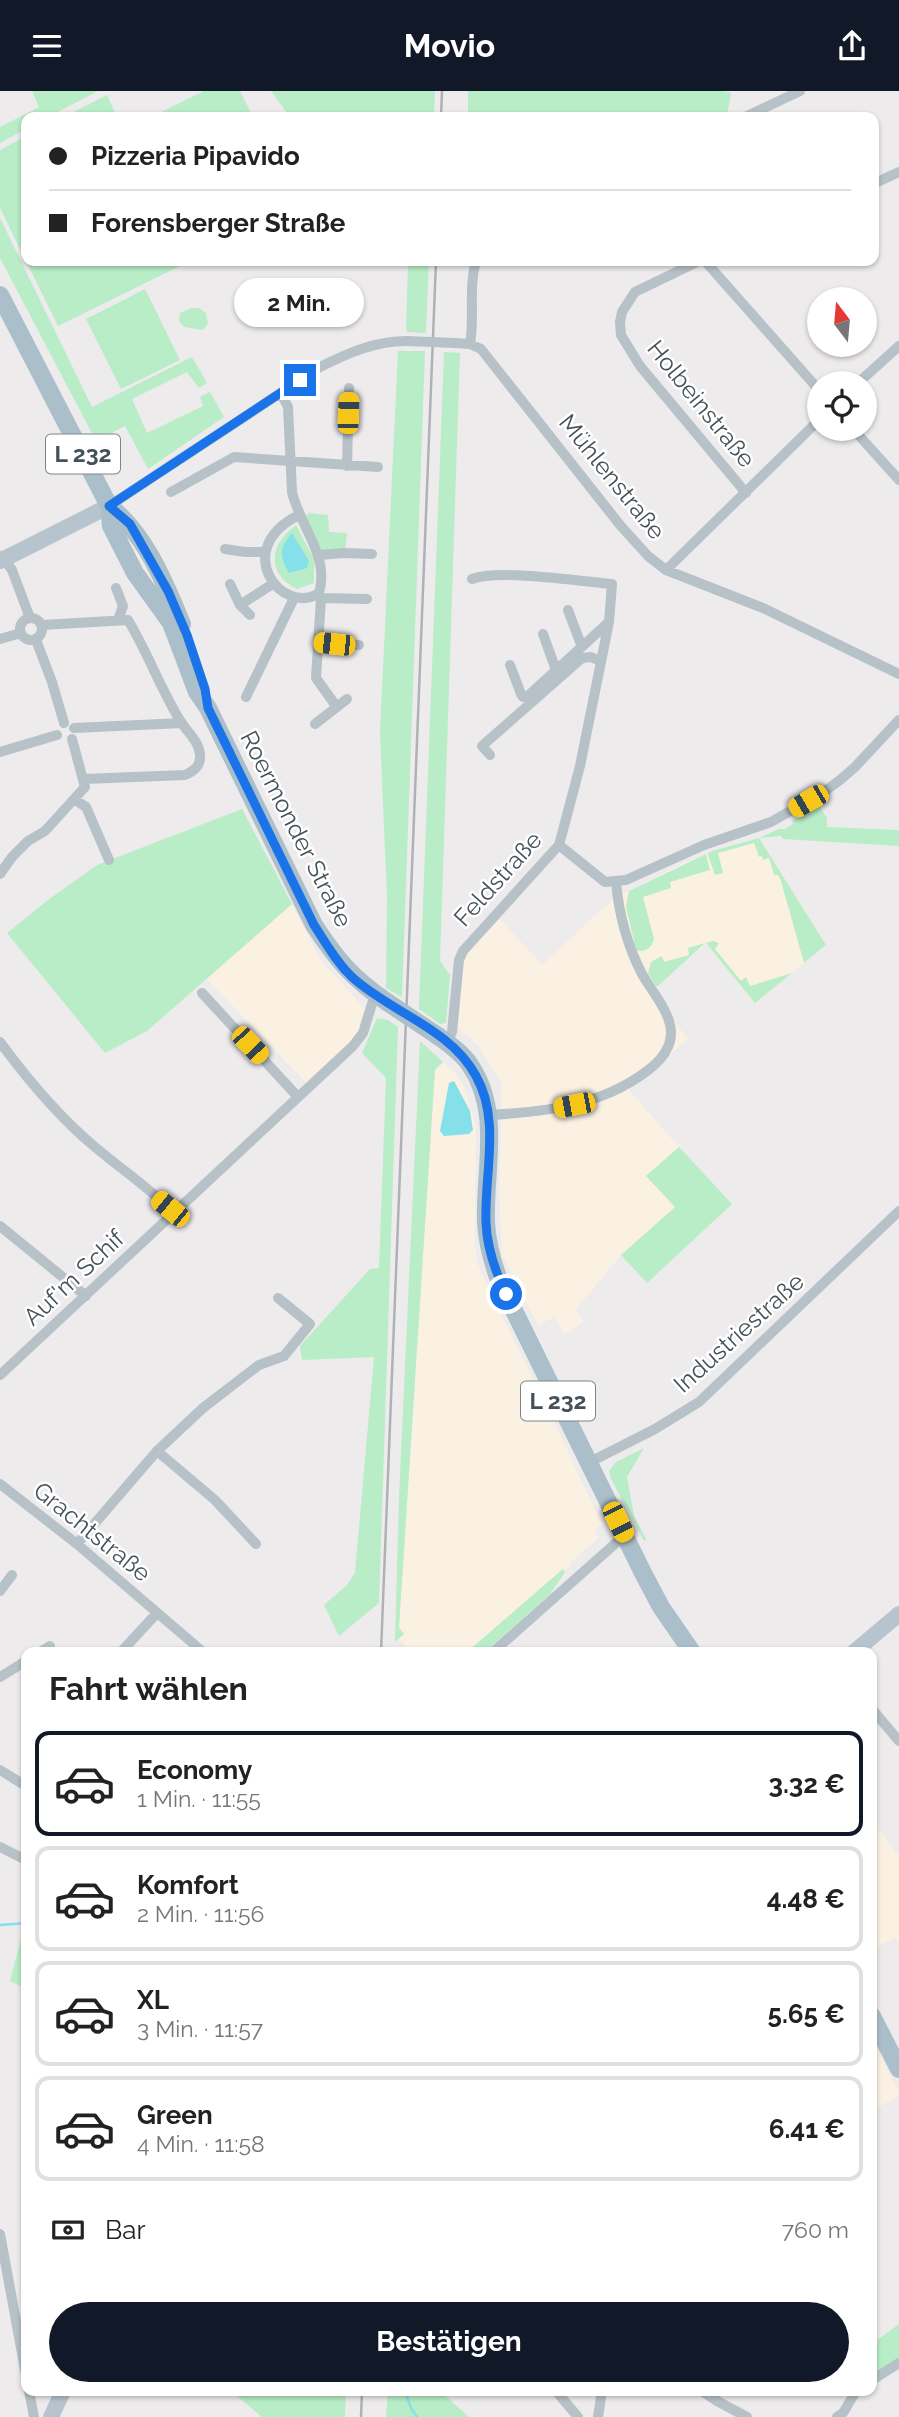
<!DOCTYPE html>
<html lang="de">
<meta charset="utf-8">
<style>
:root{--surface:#fff;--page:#f2f2f2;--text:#222;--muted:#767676;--line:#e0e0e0;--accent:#111827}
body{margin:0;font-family:Raleway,sans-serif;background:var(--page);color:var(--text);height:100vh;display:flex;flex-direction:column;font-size:26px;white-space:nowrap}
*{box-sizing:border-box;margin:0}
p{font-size:23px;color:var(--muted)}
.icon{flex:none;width:38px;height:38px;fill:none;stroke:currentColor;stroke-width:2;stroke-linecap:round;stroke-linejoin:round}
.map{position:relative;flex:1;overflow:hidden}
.panel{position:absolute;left:21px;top:1556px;width:856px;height:749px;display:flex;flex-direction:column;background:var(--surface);border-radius:14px;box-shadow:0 2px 5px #0004}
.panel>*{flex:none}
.hud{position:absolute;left:21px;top:21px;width:858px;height:154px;border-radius:14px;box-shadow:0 2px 5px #0004;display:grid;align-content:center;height:154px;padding:0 28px;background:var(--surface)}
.needle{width:46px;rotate:344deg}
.tools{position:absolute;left:807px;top:196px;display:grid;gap:14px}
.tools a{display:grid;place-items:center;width:70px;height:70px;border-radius:50%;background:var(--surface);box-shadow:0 2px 5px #0004;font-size:35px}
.end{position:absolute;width:32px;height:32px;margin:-16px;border:9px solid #1a73e8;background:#fff;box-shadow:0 0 0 4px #fff}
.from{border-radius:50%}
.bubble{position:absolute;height:49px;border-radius:24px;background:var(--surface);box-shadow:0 2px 5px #0004;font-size:23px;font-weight:700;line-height:49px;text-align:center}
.car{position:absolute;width:21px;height:42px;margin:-21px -10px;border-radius:9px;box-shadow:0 0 5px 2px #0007;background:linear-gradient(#f5c518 24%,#345 0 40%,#f5c518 0 76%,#345 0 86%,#f5c518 0)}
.hud b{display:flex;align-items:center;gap:24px;height:66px;font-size:26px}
.hud b+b{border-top:2px solid var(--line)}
.hud i{width:18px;height:18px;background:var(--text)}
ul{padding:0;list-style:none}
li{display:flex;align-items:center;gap:21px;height:105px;margin:0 14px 10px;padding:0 14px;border:4px solid var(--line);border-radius:14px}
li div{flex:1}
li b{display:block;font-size:26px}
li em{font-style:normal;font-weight:700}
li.on{border-color:var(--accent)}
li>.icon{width:63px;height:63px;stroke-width:1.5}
h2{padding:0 28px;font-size:32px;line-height:84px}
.pay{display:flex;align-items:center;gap:18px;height:77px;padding:0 28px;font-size:26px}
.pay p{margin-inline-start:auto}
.cta{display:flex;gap:14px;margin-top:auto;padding:14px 28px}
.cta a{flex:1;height:80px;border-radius:42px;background:var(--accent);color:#fff;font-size:28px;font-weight:700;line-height:80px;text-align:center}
header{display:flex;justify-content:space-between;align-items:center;height:91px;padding:0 28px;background:var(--accent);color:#fff;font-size:32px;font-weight:700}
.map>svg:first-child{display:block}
</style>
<header><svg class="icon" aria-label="menu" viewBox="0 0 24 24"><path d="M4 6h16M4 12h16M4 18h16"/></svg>Movio<svg class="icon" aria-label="share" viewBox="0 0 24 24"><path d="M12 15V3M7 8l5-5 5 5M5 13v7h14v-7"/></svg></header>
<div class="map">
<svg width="899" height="2326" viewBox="0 0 899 2326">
<rect width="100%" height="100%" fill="#eeebec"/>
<path fill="#fbf1e3" d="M759,747L826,854L755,912L706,852L650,901L688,948L629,999L679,1056L646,1085L676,1116L621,1164L576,1218L583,1231L565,1243L554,1226L538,1234L502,1164L499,1094L502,993L478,954L458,937L462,876L464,866L470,857L500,828L542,874L613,808L688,770Z
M292,813L321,870L365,918L359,943L347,957L306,991L207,888Z
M443,971L454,981L464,996L476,1035L475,1148L476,1168L488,1197L546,1314L602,1434L596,1437L595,1441L599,1446L570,1472L572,1474L564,1480L562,1479L467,1561H410L399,1548L404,1543L399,1537L435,979Z
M872,1731L899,1765V1851L896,1846L872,1858Z
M872,1948L899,2002V2004L872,2020Z"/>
<path fill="#b8edc7" d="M32,0H98L48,26H26V38L0,52V36L39,16Z
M204,0H240L253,26H151Z
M271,0H435L434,26H290Z
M468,0H723L731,2L727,25L725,26H468Z
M107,4L117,26H64Z
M26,45V170H190L58,235L0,117V59Z
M0,127L92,316L192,266L207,292L199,297L187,281L132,308L147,342L203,315L200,306L210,301L224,326L148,378L125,335L96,350L0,167Z
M395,170H429L426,242L407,241L406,239L408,173L398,174Z
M145,198L180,269L121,298L86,228Z
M191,217H199L206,222L208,233L203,239L184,236L179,230L180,222Z
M398,260H425L402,906L386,897L387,806L380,641Z
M444,261L460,262L440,870L450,884L446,932L440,933L419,918Z
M309,422L328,424L329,441L347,442L345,461L320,459L304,426Z
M296,434L314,468V492L297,498C265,482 270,452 296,434Z
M819,715L827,727V736L899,739V755L783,748L781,745L759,747L826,854L804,872L781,790L778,784H774L769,767L763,769L762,765L759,766L754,752L718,762L723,782L715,784L708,764L709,761L759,747L779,738H785L793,733L792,730Z
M242,718L292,813L147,940L105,962L7,842L48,809L97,774Z
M706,763L710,779L670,791L671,797L643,806L654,848C652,857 645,862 636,859L626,816L629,800Z
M713,850L719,852L715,858L741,890L746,886L750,895L792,882L755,912L706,852Z
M705,852L658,895H656L648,882L651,871L662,865L664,871L689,864L688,857Z
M377,927L388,929L398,936L379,1512L339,1545L324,1514L346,1495L355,1482L374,1266L302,1269L300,1255L370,1178L379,1177L386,987L362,962Z
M420,950L443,971L435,979L399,1537L404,1543L395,1551L399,1405Z
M679,1056L732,1113L647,1192L621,1164L675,1116L646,1085Z
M644,1357L627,1386L634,1425L646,1448L644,1450L611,1388L609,1380L616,1371Z
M563,1478L565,1481L550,1503L485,1561H467Z
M24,1836H26V1898L10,1890Z
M899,2233V2267L872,2284V2253Z
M231,2300H346L345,2326H262Z
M388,2300H440L469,2326H386Z"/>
<path fill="#86e0ea" d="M292,442L309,470L307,477L289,482C279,465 279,456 292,442Z
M454,990L470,1020L473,1039L469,1043L444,1045L440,1040L449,992Z"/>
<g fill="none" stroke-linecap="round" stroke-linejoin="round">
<path stroke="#86e0ea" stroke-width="2.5" d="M0,1834L26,1832
M405,2300L411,2317L417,2326"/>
<path stroke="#b6c2c8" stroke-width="10" d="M745,26L800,0
M873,93L899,81
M699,170L635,201L622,221L620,231L621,244L640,275L746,402
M705,170L819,299
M455,252L470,253L481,258L620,434L648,465L666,479L763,517L899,583
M470,253C475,225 468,198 476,170
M858,292L899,255
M281,302L288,316L292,401C300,436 330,465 319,502C282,526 230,458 299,424
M853,338L899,389
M347,375L349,297
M171,401L234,366L378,376
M109,415L320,276C348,262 375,250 407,250
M225,458L245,461H264
M319,464L344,462L372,463
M2,465L12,479L30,527
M666,479L819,329
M230,493L240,514L250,524
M116,497L123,515L118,529
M319,502L321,507L367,508
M321,507L316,587L336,615
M240,514L274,492
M568,519L582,556
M20 538a11 11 0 1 1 22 0a11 11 0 1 1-22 0Z
M42,534L128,529C148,562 161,599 181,631C188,642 199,650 200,664C201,675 194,680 185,684L84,688
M543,543L556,579
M0,548L21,542
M36,549L52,591L64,632
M319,551L359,554
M510,574L521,603L523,606L529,604L609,531
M246,606L294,507
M315,633L347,608
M74,637L182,632
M0,661L57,644
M490,664L482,655L582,567L591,566L600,570
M74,708L86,716L109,769
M559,754L605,791L626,789L704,754L771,731L825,700L840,689L855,676L899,629
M0,783L12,766L28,750L45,740L85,696L72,648
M202,902L298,1006
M0,951C28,989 59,1026 95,1056C121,1078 151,1098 175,1123
M447,952L452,941L459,869L463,860L559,754L580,675L609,531L612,493C580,490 498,478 472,488
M489,1024C545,1021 601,1015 647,980C663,968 676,951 669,930C664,913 651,899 642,883C627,854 619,824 616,791
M0,1135L86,1205
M0,1284L353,955L363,942L375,903
M157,1360L215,1409L256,1453
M590,1371L655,1338L699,1311L899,1120
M0,1393L77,1453L203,1561
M77,1453L157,1360L203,1317L259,1274L284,1265L310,1233L278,1207
M0,1500L12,1484
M40,1561L50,1555
M121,1561L157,1522
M493,1561L625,1444
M0,1586L26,1570
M872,1618L899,1650
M0,1679L26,1695
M0,1756L26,1769
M0,2143L26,2284
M872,2289L899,2272
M29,2300L34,2326
M556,2300L578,2326
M702,2300L717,2310L747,2326
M598,2326L602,2300
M837,2326L843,2322L856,2300"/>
<path stroke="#b7c4ce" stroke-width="16" d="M0,470L109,415
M854,1561L899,1523
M51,2326L63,2300"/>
<path stroke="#abbfcb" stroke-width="18" d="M0,204L109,415L111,435L135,482L171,532L197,601L208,617L314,834C337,869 352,887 387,911
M109,415C145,442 165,492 182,533
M438,945C449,953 462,962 470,974C502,1021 484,1079 486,1131C487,1152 492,1170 499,1189L643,1482L661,1516L692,1561
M872,1925L899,1978"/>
<path stroke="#aeb2b6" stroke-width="2.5" d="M441,26L442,0
M381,1561L436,170
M361,2326L362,2300"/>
<path stroke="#b6c2c8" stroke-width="10" d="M407,250L455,252"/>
<path stroke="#abbfcb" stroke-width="18" d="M387,911L438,945"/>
</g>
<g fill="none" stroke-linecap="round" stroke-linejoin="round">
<path stroke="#1a73e8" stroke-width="9" d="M300,289L109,415L130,433L168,500L187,544L205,598L208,617L314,834C326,852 336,871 352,886C390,921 450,937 476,985C501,1029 484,1084 486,1132C487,1158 495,1180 506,1203"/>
</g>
<g text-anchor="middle" stroke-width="5" stroke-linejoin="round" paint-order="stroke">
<g fill="#fff" stroke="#7c858a" stroke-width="2">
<rect x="46" y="343.5" width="74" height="39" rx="5"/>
<rect x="521" y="1290.5" width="74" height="39" rx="5"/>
</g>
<g font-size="23" font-weight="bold" fill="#445158">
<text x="83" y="371">L 232</text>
<text x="558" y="1318">L 232</text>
</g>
<g font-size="24" fill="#445158" stroke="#fff">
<text transform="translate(701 313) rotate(51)" y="8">Holbeinstraße</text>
<text transform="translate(612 386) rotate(51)" y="8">Mühlenstraße</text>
<text transform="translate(296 738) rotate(63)" y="8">Roermonder Straße</text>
<text transform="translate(498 788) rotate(-48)" y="8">Feldstraße</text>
<text transform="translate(74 1187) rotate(-43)" y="8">Auf'm Schif</text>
<text transform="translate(739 1242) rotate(-42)" y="8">Industriestraße</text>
<text transform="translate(92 1441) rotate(39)" y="8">Grachtstraße</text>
</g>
</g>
</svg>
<div class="tools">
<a><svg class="needle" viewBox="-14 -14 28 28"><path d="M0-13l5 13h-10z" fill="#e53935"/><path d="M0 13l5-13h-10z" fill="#767676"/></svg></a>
<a><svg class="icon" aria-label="locate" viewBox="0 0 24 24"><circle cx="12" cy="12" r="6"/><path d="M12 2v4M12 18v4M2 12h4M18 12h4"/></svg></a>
</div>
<i class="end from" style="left:506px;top:1203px"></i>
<i class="end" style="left:300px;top:289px"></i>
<div class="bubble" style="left:234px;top:187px;width:130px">2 Min.</div>
<i class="car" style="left:348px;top:322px;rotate:2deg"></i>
<i class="car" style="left:334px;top:553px;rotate:276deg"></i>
<i class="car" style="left:808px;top:710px;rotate:240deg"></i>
<i class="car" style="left:250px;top:954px;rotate:137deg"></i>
<i class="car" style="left:574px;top:1014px;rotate:259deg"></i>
<i class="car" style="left:170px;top:1118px;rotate:309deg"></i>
<i class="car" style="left:618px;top:1431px;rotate:154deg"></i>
<div class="hud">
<b><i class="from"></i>Pizzeria Pipavido</b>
<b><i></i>Forensberger Straße</b>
</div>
<section class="panel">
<h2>Fahrt wählen</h2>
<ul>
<li class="on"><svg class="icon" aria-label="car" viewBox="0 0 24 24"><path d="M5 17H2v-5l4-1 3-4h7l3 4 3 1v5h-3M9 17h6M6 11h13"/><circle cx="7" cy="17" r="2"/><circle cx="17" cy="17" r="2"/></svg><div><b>Economy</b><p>1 Min. · 11:55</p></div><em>3.32 €</em></li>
<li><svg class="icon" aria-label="car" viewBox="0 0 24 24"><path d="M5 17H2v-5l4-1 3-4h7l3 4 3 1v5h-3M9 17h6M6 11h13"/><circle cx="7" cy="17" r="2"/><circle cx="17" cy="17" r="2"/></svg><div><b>Komfort</b><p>2 Min. · 11:56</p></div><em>4.48 €</em></li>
<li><svg class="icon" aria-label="car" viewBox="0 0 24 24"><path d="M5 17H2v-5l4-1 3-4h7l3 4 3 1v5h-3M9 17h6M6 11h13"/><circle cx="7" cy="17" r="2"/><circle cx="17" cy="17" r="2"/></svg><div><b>XL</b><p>3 Min. · 11:57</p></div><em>5.65 €</em></li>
<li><svg class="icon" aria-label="car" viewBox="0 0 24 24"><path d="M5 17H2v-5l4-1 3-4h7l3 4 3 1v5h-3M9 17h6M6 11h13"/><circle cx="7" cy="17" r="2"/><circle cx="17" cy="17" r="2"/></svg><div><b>Green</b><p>4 Min. · 11:58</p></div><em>6.41 €</em></li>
</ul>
<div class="pay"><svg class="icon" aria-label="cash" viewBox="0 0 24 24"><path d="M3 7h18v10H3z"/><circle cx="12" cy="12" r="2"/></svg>Bar<p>760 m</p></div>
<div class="cta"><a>Bestätigen</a></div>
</section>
</div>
